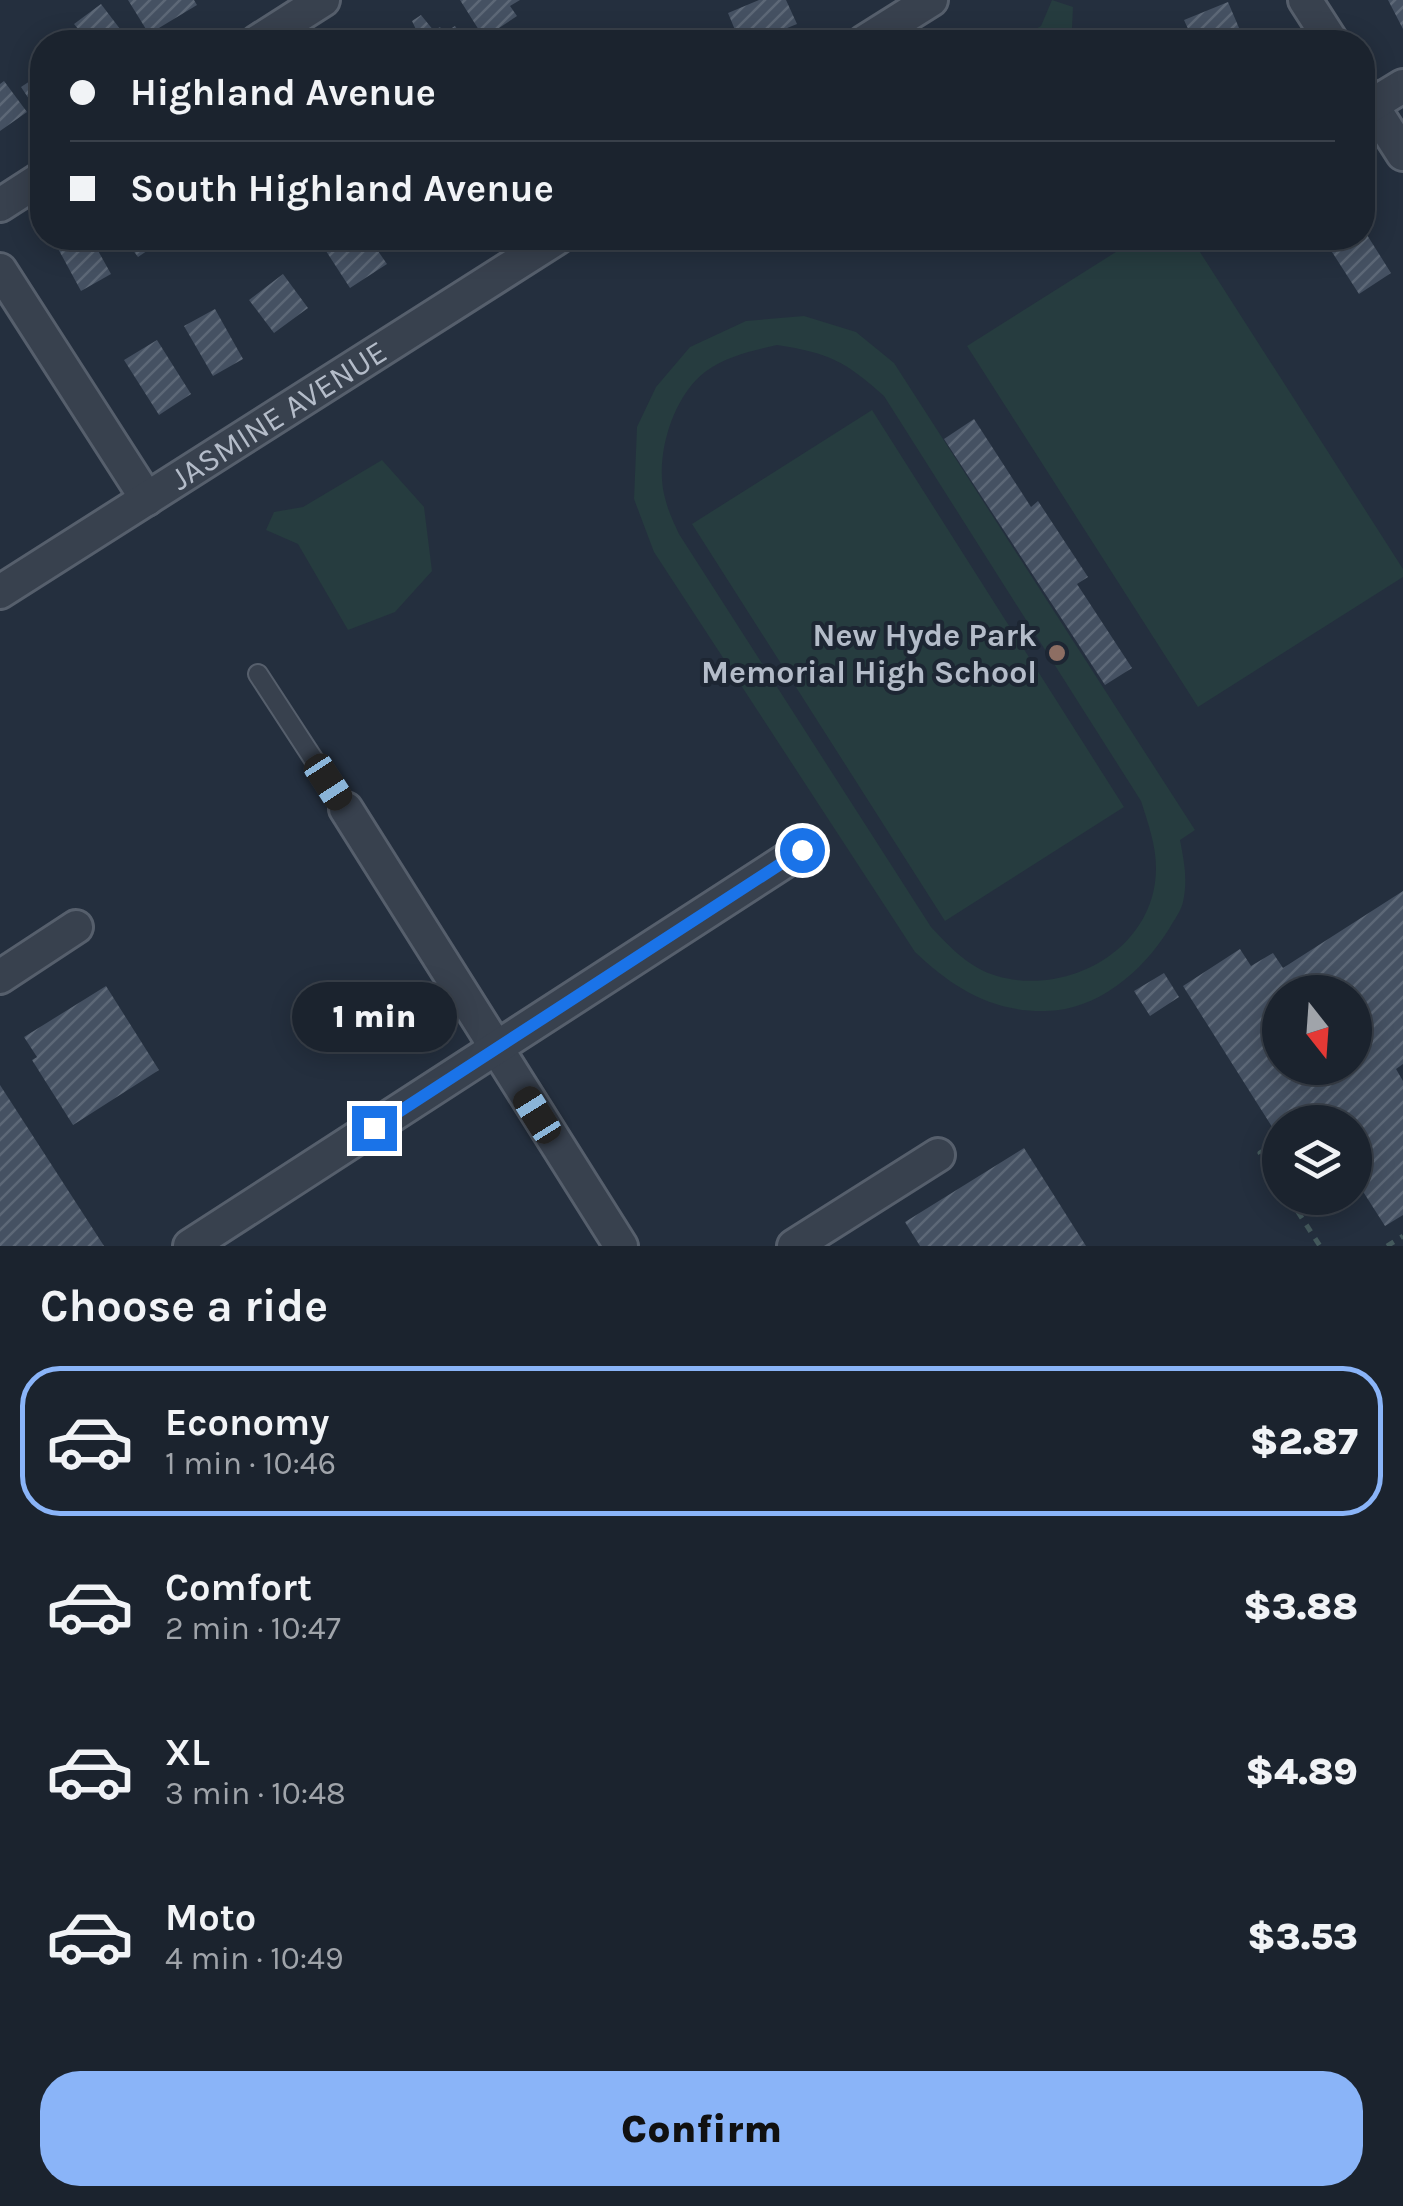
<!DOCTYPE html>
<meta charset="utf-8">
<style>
:root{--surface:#1b232e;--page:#242b36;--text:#f1f3f6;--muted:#a0a4aa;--line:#39404a;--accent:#8ab4f8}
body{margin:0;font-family:Karla,sans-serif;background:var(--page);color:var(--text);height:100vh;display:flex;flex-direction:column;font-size:38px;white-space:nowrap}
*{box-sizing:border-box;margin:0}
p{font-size:32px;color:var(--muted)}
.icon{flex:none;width:55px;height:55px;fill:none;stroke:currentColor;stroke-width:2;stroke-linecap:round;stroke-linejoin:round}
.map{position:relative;height:1246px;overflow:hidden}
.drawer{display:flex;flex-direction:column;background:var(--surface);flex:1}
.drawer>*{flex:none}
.banner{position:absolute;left:30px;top:30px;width:1345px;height:220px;border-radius:40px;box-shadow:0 5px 25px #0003,0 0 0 2px var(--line);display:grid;align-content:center;height:220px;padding:0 40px;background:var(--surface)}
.needle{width:65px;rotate:163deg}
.tools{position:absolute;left:1262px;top:975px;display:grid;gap:20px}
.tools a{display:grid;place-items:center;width:110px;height:110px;border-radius:50%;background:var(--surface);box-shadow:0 5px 25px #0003,0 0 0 2px var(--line);font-size:50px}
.end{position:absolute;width:45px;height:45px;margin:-22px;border:12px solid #1a73e8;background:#fff;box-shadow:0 0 0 5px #fff}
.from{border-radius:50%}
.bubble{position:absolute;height:70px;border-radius:35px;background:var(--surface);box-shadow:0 5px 25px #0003,0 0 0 2px var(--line);font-size:32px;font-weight:800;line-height:70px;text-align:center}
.car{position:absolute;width:30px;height:60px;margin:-30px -15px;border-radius:12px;box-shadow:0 0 8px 2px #0007;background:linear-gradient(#222 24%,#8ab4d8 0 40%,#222 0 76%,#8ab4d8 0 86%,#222 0)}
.banner b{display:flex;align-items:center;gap:35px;height:95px;font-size:38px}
.banner b+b{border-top:2px solid var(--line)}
.banner i{width:25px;height:25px;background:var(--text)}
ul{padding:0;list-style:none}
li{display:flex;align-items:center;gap:30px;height:150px;margin:0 20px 15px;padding:0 20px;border:5px solid transparent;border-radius:40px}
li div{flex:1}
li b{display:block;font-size:38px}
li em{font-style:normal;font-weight:800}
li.current{border-color:var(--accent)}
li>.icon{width:90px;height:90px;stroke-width:1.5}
h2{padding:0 40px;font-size:45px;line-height:120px}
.button{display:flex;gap:20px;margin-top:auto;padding:20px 40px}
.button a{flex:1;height:115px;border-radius:40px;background:var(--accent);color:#111;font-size:40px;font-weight:800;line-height:115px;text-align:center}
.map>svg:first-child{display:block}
</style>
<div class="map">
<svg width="1403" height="1246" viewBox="0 0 1403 1246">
<defs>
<pattern id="building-hatch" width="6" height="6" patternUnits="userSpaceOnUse" patternTransform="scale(2.5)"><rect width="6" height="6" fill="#455162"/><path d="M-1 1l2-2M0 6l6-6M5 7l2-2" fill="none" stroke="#5d6877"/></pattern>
</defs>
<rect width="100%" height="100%" fill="#242f3e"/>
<path fill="#263c3f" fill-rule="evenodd" d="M1052,0L1073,7L1072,28L1082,42H1012L1041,26Z
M1138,238H1191L1403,569V577L1198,707L967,346Z
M804,316L856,332L894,363L1195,830L1180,840C1184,861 1188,880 1183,902C1181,911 1174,920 1169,929C1143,971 1097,1011 1045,1011C991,1012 952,987 915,952L654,552L634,499L637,427L656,387L690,347L746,321ZM777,345C829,353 845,361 884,396L1141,801C1148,823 1156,845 1156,868C1156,948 1069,997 997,976C969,968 950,947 931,927L679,534C674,523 668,511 665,498C654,459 672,397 705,372C727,356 751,351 777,345Z
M872,410L1124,807L945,921L692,524Z
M382,460L424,507L432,571L395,612L348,630L298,544L266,530L274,512L303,507Z"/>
<path fill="url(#building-hatch)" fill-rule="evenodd" d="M128,0H194L197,5L149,34Z
M460,0H520L510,6L517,16L484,38Z
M759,0H786L797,24L753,42H740L728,13Z
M1388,0H1403V29Z
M1228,2L1245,42H1194L1184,20Z
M101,4L130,42H89L74,24Z
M421,15L434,31L440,27L444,33L455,26L466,42H422L412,21Z
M707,28L713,42H672Z
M42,73V111L39,114L21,87Z
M4,81L27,112L0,131V84Z
M1362,227L1391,273L1359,294L1323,238H1362Z
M66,238H91L111,274L81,291L55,243Z
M124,238H166L138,257Z
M348,238H369L387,264L350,288L326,251Z
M283,274L308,308L274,333L249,300Z
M215,309L243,359L213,376L184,326Z
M157,340L191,394L159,415L124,360Z
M974,419L1031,507L1038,501L1088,577L1077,584L1132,668L1105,685L944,439Z
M1403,891V1064L1396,1069L1403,1081V1215L1385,1226L1355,1179V1122H1311L1304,1111L1286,1122H1280L1274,1130L1183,986L1240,949L1251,966L1273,953L1283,968ZM1280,992H1355V1068H1280Z
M1164,973L1179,997L1150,1016L1134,991Z
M106,986L159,1070L73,1125L32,1060L37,1057L24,1037Z
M0,1085L104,1246H0Z
M1024,1148L1086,1246H920L905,1222Z"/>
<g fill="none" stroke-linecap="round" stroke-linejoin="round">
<defs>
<path id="lane" d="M258,674L346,809"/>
<g id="street">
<path d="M1305,0L1332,42"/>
<path d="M257,42L323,0"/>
<path d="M864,42L931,0"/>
<path d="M1362,90L1403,154"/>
<path d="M1362,111L1403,86"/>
<path d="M0,205L42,178"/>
<path d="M0,270L147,499"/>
<path id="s1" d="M0,592L557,238"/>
<path d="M346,809L621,1246"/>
<path d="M0,977L76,927"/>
<path d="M190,1246L802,850"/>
<path d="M794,1246L938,1155"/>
</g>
</defs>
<use href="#lane" stroke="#565f6c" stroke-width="22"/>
<use href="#street" stroke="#565f6c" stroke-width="38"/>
<path stroke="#44595c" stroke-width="5" stroke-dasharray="8 8" stroke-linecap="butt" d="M1309,1122L1311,1121
M1280,1141L1260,1153L1280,1184
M1289,1198L1320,1246
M1387,1246L1403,1236"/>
<use href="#lane" stroke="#38414e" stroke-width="18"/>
<use href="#street" stroke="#38414e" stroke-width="32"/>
</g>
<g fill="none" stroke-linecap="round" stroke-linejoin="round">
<path stroke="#1a73e8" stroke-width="12" d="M374,1128L802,850"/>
</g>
<circle fill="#8d6e63" stroke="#1d2633" stroke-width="4" cx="1057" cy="653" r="10"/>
<g text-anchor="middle" stroke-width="8" stroke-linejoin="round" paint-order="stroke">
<g font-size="32" fill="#b4bcc9" stroke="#1d2633">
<text dy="11" stroke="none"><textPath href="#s1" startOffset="330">JASMINE AVENUE</textPath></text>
</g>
<g font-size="32" font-weight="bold" fill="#b4bcc9" stroke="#1d2633" text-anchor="end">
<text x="1037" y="646">New Hyde Park<tspan x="1037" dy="37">Memorial High School</tspan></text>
</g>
</g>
</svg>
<div class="tools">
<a><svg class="needle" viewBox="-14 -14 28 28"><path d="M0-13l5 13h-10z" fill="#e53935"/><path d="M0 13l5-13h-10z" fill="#a0a4aa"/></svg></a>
<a><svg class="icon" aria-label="layers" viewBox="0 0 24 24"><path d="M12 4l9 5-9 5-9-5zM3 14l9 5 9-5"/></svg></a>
</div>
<i class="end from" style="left:802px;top:850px"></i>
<i class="end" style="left:374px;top:1128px"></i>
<div class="bubble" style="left:292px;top:982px;width:165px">1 min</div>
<i class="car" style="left:328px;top:782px;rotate:147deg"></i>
<i class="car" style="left:537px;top:1115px;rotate:328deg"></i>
<div class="banner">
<b><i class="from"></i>Highland Avenue</b>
<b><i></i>South Highland Avenue</b>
</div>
</div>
<section class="drawer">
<h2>Choose a ride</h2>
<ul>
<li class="current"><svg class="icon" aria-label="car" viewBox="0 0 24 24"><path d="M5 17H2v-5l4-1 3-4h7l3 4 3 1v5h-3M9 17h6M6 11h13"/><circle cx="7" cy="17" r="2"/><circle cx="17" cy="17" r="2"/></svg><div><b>Economy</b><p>1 min · 10:46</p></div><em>$2.87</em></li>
<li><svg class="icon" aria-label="car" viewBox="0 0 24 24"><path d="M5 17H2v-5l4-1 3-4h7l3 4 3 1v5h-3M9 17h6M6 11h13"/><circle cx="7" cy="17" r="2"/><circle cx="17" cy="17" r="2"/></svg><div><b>Comfort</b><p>2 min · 10:47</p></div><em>$3.88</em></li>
<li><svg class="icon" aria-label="car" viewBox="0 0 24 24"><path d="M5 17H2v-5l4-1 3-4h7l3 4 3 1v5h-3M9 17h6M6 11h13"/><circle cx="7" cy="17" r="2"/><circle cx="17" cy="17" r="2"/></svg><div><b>XL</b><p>3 min · 10:48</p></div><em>$4.89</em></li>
<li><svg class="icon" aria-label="car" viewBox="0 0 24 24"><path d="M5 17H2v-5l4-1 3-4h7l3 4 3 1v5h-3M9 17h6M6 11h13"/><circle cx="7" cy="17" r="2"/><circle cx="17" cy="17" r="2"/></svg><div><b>Moto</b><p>4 min · 10:49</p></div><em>$3.53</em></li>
</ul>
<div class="button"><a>Confirm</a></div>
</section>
